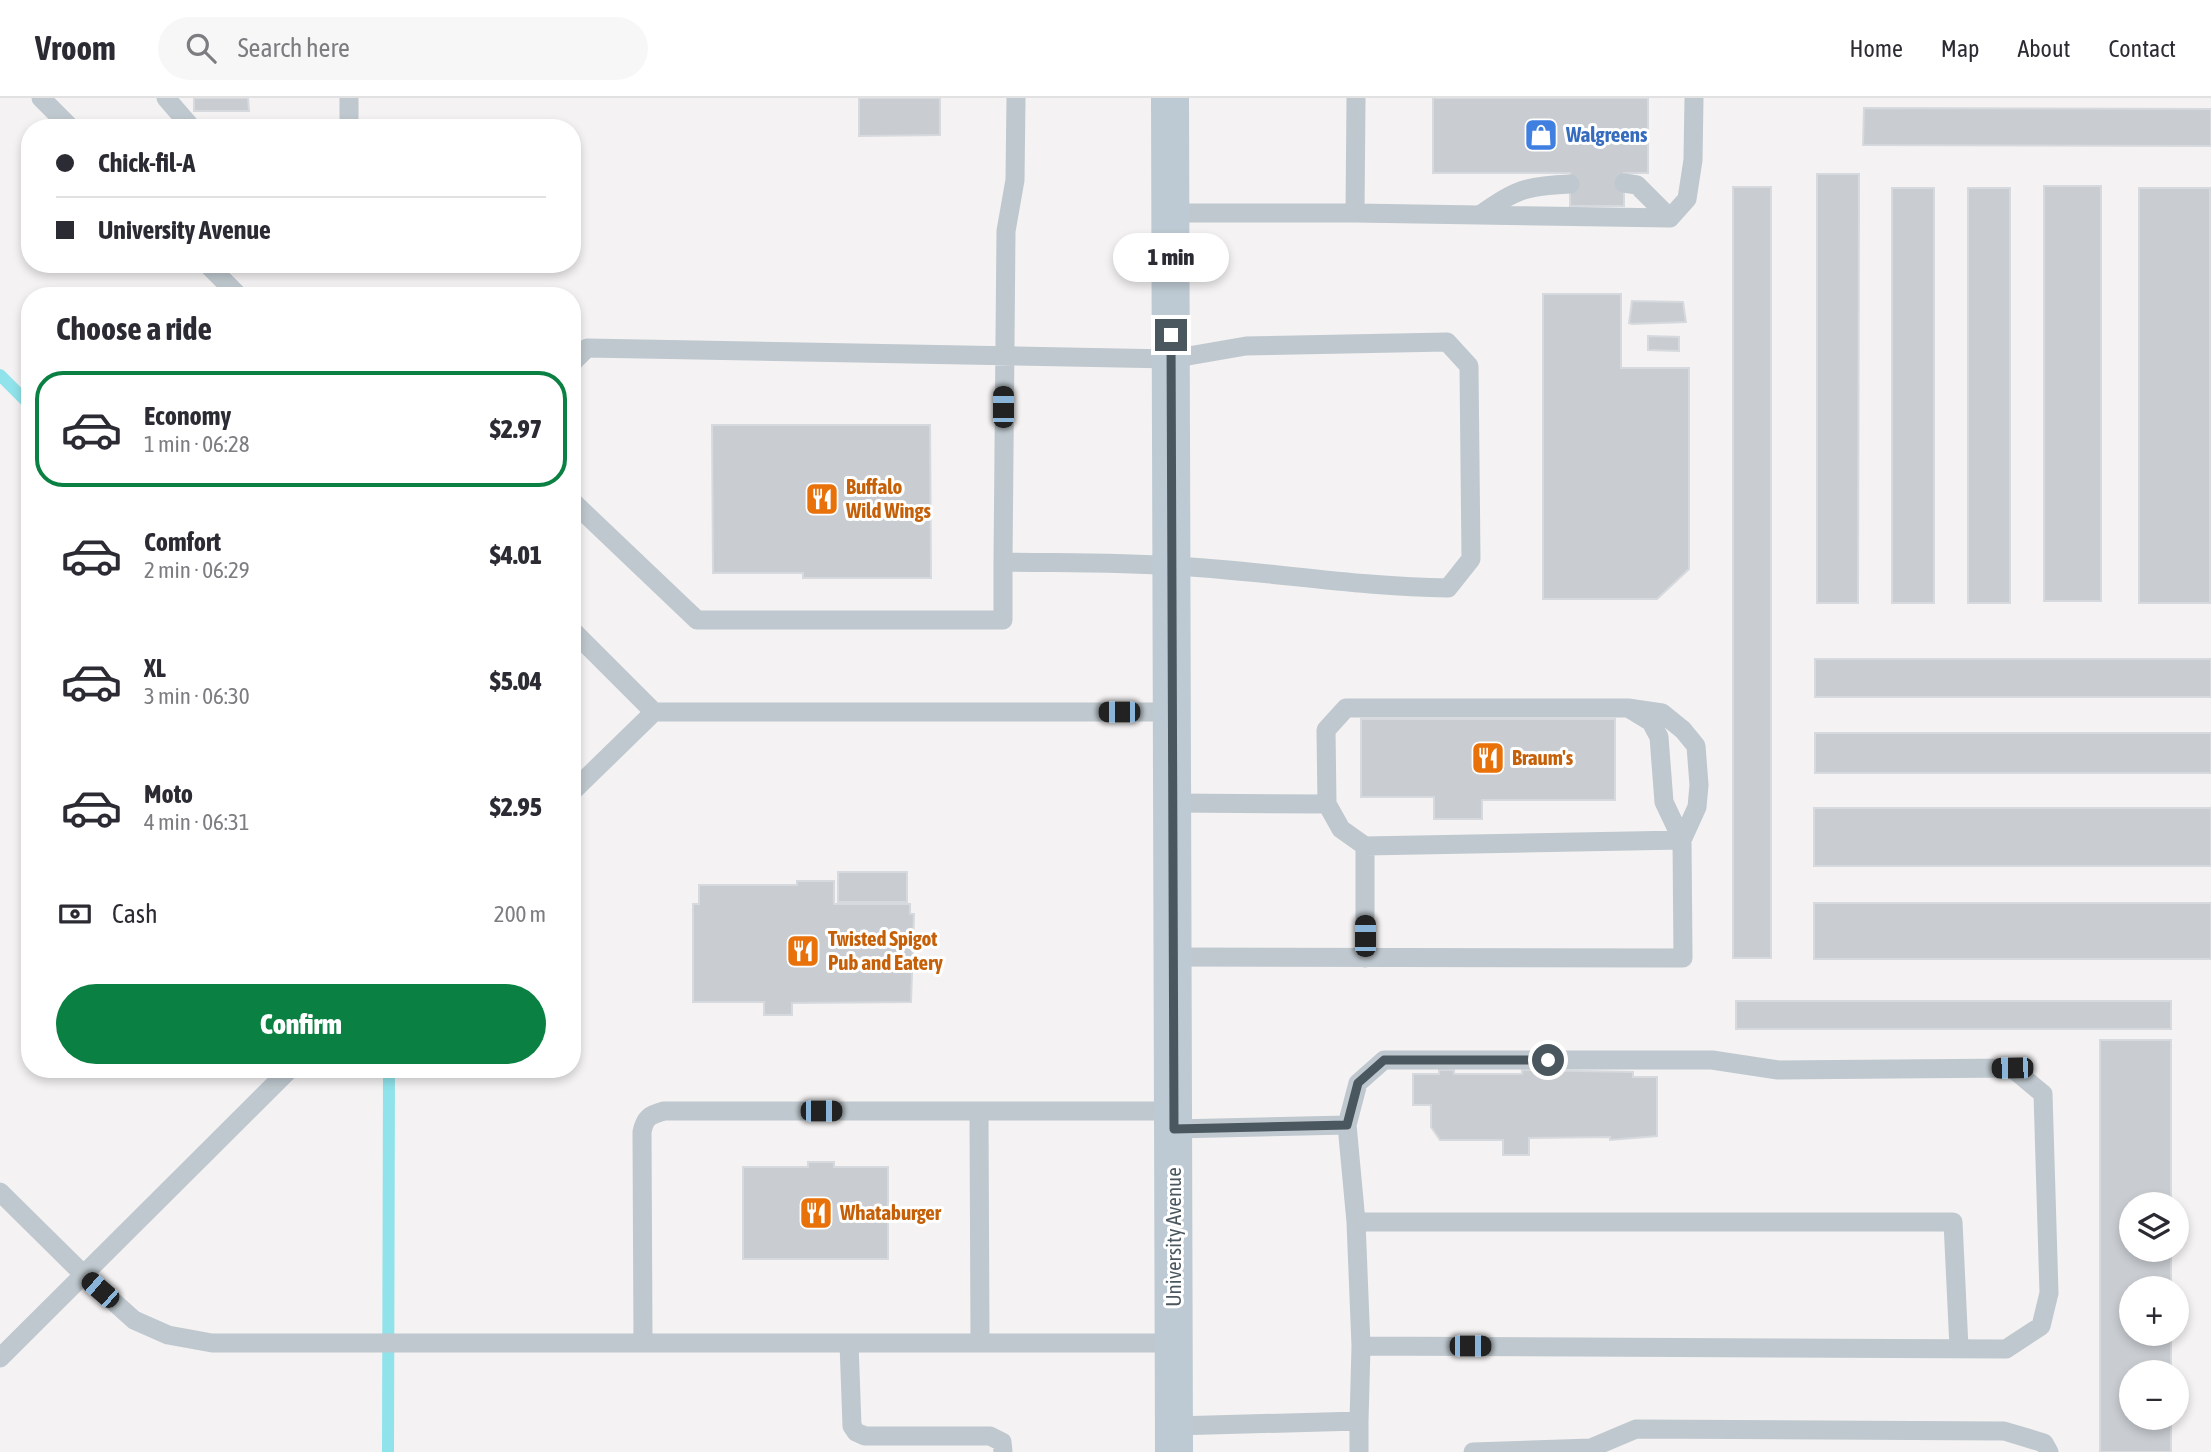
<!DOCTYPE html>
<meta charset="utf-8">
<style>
:root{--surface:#fff;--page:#f7f7f7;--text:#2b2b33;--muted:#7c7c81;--line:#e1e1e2;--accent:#0b8043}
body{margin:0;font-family:"Asap Condensed",sans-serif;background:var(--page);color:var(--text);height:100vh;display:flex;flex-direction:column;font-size:26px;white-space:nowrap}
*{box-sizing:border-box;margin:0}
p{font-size:23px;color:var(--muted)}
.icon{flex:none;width:38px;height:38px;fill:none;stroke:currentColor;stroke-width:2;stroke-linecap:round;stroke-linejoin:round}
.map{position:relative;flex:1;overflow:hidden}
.panel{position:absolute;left:21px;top:189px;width:560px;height:791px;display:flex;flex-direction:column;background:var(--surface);border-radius:28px;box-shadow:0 4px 10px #0003}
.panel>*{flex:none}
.guide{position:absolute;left:21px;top:21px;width:560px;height:154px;border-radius:28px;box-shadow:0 4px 10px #0003;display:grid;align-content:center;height:154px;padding:0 35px;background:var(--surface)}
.fabs{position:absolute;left:2119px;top:1094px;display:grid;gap:14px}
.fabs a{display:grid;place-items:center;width:70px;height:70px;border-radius:50%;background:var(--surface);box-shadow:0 4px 10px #0003;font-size:35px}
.end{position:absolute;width:32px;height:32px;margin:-16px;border:9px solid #4a575f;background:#fff;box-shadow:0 0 0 4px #fff}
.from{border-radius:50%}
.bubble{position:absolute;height:49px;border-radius:24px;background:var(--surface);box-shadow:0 4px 10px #0003;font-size:23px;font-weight:800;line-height:49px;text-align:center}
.car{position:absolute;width:21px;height:42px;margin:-21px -10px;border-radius:9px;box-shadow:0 0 5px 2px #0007;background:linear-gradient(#222 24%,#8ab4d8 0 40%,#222 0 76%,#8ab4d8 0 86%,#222 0)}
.guide b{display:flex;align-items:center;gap:24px;height:66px;font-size:26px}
.guide b+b{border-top:2px solid var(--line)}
.guide i{width:18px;height:18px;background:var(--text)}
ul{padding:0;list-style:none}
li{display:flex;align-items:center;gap:21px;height:116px;margin:0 14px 10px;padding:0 21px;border:4px solid transparent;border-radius:28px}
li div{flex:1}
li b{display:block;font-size:26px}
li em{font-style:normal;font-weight:800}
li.on{border-color:var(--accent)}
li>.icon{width:63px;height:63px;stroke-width:1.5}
h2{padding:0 35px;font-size:32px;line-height:84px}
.pay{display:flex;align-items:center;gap:18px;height:77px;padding:0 35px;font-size:26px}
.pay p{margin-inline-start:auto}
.button{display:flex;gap:14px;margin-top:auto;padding:14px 35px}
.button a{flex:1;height:80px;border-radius:42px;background:var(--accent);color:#fff;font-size:28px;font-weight:800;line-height:80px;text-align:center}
header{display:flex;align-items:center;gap:42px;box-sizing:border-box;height:98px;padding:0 35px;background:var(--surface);border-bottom:2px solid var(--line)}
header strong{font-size:33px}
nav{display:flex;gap:38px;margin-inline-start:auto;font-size:24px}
.search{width:490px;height:63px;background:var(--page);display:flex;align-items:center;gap:18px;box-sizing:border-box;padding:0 24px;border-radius:38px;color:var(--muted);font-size:26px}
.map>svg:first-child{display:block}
</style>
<header>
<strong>Vroom</strong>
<div class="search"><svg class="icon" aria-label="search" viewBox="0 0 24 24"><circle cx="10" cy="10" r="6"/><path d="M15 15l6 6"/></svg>Search here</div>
<nav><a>Home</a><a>Map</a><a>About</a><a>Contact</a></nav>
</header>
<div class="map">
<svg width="2211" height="1354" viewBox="0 0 2211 1354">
<rect width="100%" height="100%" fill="#f4f2f2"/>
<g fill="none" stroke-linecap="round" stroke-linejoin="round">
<path stroke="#90e3eb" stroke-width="12" d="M0,277L30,307
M388,1354L389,971"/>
</g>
<path fill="#c9cdd1" stroke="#d6d9dd" stroke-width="2" d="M194,0H248L249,13H194Z
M859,0H940V37L859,38Z
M1433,0H1648V75H1624V108H1570V75H1433Z
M1864,10L2211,11V48L1863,47Z
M1817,76H1859L1858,505H1817Z
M2044,88H2101V503H2044Z
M1733,89H1771V860H1733Z
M1892,90H1934V505H1892Z
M1968,90H2010V505H1968Z
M2139,90H2210V505H2139Z
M1543,196H1621V270H1689V471L1657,501H1543Z
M1632,203L1683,204L1686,224L1632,226L1629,225Z
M1648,238L1679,239V253L1648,252Z
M712,327H930L931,480H803V475H713Z
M1815,561H2211V599H1815Z
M1361,621H1615V702H1482V721H1434V699H1361Z
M1815,635H2211V675H1815Z
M1814,710H2211V768H1814Z
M838,774H907V804H838Z
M797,783H834V806H910V816H914L911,904L792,905V917H764V904H693V806H699V787H797Z
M1814,805H2211V861H1814Z
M1736,903H2171V931H1736Z
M2100,942H2171V1106H2132V1152H2171V1190H2132V1236H2171V1274H2132V1320H2171V1354H2100Z
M1439,972H1454V976H1522V972L1633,974V979H1657V1038L1610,1042V1039L1529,1040V1057H1503V1042H1440L1431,1029V1007H1413V976H1439Z
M808,1064H834V1069H888V1161H743V1069H808Z"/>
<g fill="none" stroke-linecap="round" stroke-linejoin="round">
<path stroke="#bec8ce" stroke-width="19" d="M41,0L71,30
M166,0L192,30
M349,0V30
M1624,85L1637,87L1670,120
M1170,115H1355L1356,0
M1355,115L1670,120L1687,101L1693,62L1694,0
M1480,117C1516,91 1526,88 1570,86
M207,166L239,198
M572,265L587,250L1171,261L1246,248L1447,244L1469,268L1471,461L1448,490C1357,489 1267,473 1175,468C1118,464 1061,465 1003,464L1006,133L1015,82L1016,0
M572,403L697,522H1003V464
M572,532L654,614
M572,694L654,614H1174
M1174,705L1327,706L1341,731L1365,748L1682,742
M1327,706L1326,632L1346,610H1628L1651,624L1659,639L1664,704L1682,742
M1174,859L1683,860L1682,742L1697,709L1699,687L1696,648L1683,632L1662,615L1628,610
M1365,860V748
M979,1013L980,1245
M1174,1031L1347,1027
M0,1094L84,1177L134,1222L168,1237L212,1245H1174
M643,1245L642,1034C645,1019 650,1017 664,1013H1174
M849,1245L852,1328L856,1334L865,1338H990L1002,1344L1003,1354
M1361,1248L2006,1251L2041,1228L2049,1195L2043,996L2012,970L1778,972L1712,962H1384L1358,985L1347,1027L1356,1124H1953L1959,1250
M0,1260L290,971
M1174,1328L1359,1323L1361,1248L1356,1124
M1591,1350L1636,1331L2004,1333L2044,1345L2049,1354
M1359,1354V1323
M1473,1354L1591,1350L1596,1354"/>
<path stroke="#becad3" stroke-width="38" d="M1170,0L1174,1354"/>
</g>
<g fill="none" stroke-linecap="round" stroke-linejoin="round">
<path stroke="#4a575f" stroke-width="9" d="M1171,237L1174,1031L1347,1027L1358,985L1384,962H1548"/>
</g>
<defs>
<symbol id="shop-square" viewBox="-11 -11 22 22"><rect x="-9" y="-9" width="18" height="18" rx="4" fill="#3f7fe0" stroke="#fff"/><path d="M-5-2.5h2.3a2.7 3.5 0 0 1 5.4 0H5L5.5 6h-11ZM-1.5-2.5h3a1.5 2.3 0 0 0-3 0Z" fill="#fff"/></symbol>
<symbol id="restaurant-square" viewBox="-11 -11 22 22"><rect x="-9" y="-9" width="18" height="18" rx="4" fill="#e8710a" stroke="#fff"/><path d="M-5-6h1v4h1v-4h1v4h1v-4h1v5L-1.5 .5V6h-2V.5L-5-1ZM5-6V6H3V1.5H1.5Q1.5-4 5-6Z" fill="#fff"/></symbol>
</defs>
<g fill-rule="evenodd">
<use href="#shop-square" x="1522" y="18" width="38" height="38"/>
<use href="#restaurant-square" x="803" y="382" width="38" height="38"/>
<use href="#restaurant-square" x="1469" y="641" width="38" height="38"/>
<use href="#restaurant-square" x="784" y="834" width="38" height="38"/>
<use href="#restaurant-square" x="797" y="1096" width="38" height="38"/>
</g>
<g text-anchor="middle" stroke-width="6" stroke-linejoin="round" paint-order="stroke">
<g font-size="21" font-weight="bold" fill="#366cbe" stroke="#fff" text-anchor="start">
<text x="1566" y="44">Walgreens</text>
</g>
<g font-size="21" font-weight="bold" fill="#c56008" stroke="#fff" text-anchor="start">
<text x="846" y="396">Buffalo<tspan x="846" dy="24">Wild Wings</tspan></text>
<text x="1512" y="667">Braum's</text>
<text x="828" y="848">Twisted Spigot<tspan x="828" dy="24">Pub and Eatery</tspan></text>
<text x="840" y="1122">Whataburger</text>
</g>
<g font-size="21" fill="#4a575f" stroke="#fff">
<text transform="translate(1174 1139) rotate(-90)" y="7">University Avenue</text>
</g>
</g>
</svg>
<div class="fabs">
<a><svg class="icon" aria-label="layers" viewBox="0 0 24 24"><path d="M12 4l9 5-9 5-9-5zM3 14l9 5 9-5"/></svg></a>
<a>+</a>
<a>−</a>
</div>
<i class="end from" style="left:1548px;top:962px"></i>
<i class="end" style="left:1171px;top:237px"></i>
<div class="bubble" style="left:1113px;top:135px;width:116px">1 min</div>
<i class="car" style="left:1003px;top:309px;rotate:0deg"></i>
<i class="car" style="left:1119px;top:614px;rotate:270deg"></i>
<i class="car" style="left:1365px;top:838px;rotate:0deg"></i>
<i class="car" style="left:2012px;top:970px;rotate:269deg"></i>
<i class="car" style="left:821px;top:1013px;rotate:90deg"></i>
<i class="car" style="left:100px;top:1192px;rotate:311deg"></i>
<i class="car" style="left:1470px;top:1248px;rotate:90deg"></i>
<div class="guide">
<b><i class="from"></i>Chick-fil-A</b>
<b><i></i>University Avenue</b>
</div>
<section class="panel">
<h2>Choose a ride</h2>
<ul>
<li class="on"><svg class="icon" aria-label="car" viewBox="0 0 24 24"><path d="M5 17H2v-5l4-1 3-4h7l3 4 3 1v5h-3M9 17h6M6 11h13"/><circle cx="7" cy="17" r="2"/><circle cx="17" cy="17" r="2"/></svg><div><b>Economy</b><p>1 min · 06:28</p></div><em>$2.97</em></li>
<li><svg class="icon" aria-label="car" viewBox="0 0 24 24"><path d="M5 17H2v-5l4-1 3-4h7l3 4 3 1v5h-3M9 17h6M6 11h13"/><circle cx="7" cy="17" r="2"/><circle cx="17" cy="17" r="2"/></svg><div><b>Comfort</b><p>2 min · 06:29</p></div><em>$4.01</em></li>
<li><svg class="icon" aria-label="car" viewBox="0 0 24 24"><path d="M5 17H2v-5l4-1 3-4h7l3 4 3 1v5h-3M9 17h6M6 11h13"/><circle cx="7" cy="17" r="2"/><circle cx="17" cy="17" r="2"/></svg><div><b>XL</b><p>3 min · 06:30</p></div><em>$5.04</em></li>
<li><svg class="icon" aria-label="car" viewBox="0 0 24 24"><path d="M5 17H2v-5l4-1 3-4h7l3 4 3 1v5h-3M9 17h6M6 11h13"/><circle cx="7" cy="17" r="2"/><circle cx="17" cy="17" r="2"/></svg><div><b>Moto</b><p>4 min · 06:31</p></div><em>$2.95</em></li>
</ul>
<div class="pay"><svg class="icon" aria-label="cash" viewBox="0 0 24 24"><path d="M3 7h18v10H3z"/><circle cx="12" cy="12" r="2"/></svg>Cash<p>200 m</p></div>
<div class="button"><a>Confirm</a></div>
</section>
</div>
